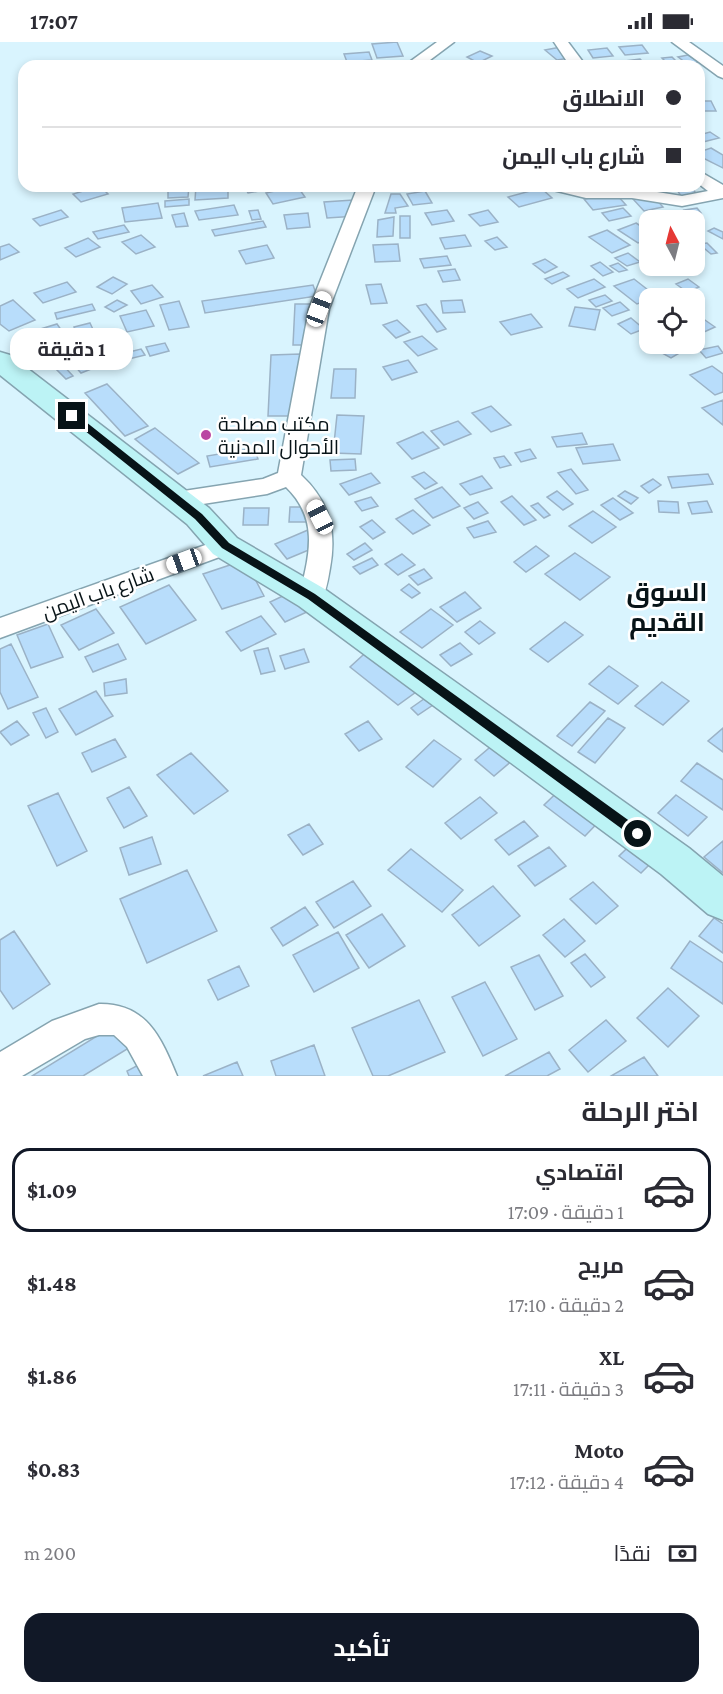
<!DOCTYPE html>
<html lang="ar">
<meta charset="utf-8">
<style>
:root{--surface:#fff;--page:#f2f2f3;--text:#2b2b33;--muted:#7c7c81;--line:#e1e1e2;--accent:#111827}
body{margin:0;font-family:"Crimson Pro",Cairo,serif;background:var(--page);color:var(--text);direction:rtl;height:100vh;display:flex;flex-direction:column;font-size:22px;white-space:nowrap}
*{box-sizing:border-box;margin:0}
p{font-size:20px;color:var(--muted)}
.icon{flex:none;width:33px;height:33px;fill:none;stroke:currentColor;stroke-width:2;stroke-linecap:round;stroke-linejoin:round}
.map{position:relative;height:1034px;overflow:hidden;direction:ltr}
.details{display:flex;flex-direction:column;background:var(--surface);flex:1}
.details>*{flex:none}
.guide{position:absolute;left:18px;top:18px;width:687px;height:132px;border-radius:18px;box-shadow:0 3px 9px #0003;direction:rtl;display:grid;align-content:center;height:132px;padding:0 24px;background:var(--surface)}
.needle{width:39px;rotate:353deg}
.controls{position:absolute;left:639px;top:168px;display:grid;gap:12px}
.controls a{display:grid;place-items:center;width:66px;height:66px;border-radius:12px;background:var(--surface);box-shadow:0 3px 9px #0003;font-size:30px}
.end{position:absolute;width:27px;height:27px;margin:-14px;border:8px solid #071317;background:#fff;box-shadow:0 0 0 3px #fff}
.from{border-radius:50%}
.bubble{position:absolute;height:42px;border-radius:18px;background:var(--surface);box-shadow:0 3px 9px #0003;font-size:20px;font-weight:700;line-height:42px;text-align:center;direction:rtl}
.car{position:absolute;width:18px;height:36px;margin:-18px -9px;border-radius:8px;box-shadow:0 0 4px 2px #0007;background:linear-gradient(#fff 24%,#345 0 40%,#fff 0 76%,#345 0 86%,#fff 0)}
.guide b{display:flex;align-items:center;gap:21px;height:57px;font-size:22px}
.guide b+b{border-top:2px solid var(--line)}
.guide i{width:15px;height:15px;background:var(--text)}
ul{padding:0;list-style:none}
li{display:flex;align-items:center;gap:18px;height:84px;margin:0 12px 9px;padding:0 12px;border:3px solid transparent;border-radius:18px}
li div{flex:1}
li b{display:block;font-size:22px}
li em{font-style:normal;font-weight:700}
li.current{border-color:var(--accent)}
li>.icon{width:54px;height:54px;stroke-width:1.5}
h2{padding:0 24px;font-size:27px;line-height:72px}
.pay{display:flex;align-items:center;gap:15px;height:66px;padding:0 24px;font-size:22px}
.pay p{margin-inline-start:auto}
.action{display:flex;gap:12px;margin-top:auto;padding:12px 24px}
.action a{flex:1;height:69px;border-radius:18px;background:var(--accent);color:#fff;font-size:24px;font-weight:700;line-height:69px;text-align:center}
.status{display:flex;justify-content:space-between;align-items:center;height:42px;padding:0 30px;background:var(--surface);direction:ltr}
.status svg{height:16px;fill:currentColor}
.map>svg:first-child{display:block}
</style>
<div class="status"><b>17:07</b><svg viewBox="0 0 49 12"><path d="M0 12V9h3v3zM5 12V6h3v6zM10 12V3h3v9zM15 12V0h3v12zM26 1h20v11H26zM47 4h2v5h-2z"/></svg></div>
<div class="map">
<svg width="723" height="1034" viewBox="0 0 723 1034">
<rect width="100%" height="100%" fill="#d9f4fe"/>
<path fill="#b8ddfb" stroke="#9bb2c6" stroke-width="1.5" d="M397,0L403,14L377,16L372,2Z
M642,3L648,11L625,13L619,5Z
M566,4L577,15L557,18L545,8Z
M607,6L613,14L593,16L588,8Z
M480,9L492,14L478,21L467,15Z
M369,10L372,18L347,20L344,12Z
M688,13L699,20L689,23L678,15Z
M672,15L681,24H670L662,16Z
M640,17L646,23L628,24L624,19Z
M699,59H711L716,69H699Z
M710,90L719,96L699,101V93Z
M711,106L723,113V126L699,114V110Z
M100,144L108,152L81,160L73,152Z
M189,144L188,155L168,156V145Z
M196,144H228V156L195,158Z
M244,144H279L280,145L248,151Z
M297,144L305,155L273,162L266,151Z
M691,144L697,153L681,154L675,145Z
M541,146L552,156L519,165L508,155Z
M425,149L432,161L413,163L407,152Z
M391,152H400L408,164L395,166L396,171H385Z
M616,152L626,163L593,168L584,157Z
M652,153L663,165L644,169L633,157Z
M189,157V163L165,165V159Z
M353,158L357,174L327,176L324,160Z
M158,161L162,176L125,180L122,166Z
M234,163L238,173L199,178L195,169Z
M623,166L631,174L609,179L602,171Z
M697,166L701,171L688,173L684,168Z
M61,168L68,175L40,184L33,177Z
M258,168L261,177L252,178L249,169Z
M447,168L454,179L432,183L425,171Z
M488,168L498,180L480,184L469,173Z
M184,171L188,184L176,185L172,173Z
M308,171L310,185L287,187L284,173Z
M679,171L690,177L662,178Z
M400,174H410V196H400Z
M394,175L393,194L377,195L378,178Z
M263,179L266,185L215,194L212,188Z
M636,181L650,190V196L638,201L618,188Z
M124,183L129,190L98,197L93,190Z
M714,186L723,190V197L708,189Z
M607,188L630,203L612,211L589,195Z
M141,193L155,205L136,212L122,200Z
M465,193L471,204L445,207L440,196Z
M497,195L507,205L495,208L485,199Z
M88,196L100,205L76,215L65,206Z
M707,201L717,211L711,212L699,202Z
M9,202L19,210L0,218V205Z
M398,202L400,219L375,220L373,203Z
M267,203L274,216L246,222L239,209Z
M628,211L640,220L627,224L615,216Z
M447,214L451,223L424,226L420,217Z
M545,217L557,225L545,231L533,222Z
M600,220L613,230L603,234L591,224Z
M618,221L627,228L619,230L610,224Z
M455,227L460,238L443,240L438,229Z
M563,230L569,234L552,242L545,237Z
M113,235L127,242L112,252L97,245Z
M594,237L605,245L578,256L567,247Z
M634,237L657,255L637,262L614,244Z
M688,237L699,245L687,250L676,242Z
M67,240L76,250L43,261L34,251Z
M381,242L387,261L371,262L366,243Z
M152,243L163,255L141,262L131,249Z
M313,243L317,254L205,271L202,259Z
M605,253L612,259L596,265L589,258Z
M13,258L35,278L9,289L0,282V264Z
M117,258L127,263L114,270L105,265Z
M462,258L465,270L443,271L441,259Z
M179,259L189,285L169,288L160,263Z
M620,260L629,268L612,274L603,266Z
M92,262L95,268L57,277L55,271Z
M295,262H318L316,303H293Z
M426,262L446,287L437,290L417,264Z
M575,265L600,268L595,288L569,284Z
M146,268L154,284L127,290L120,274Z
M531,272L542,285L511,293L500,280Z
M631,276L644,287L631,292L618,282Z
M702,276L715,285L702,291L694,286V280Z
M397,278L410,290L396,296L383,283Z
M90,281L98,298L81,302L74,285Z
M57,282L71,302L34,313L21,293Z
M422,294L437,307L418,314L404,300Z
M650,295V302H695L671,316L642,300Z
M165,301L169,309L150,314L146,305Z
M718,304L723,311L706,316L699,308Z
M141,307L145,313L129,317L125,311Z
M78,311L83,316L71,321L65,316Z
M118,312L121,320L108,323L105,315Z
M300,312V374H268L271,313Z
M88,318L94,326L81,331L74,323Z
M408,318L417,330L392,338L383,325Z
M59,319L73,334L66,337L51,322Z
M712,324L723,332V350L715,353L690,333Z
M334,327H356L355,356H331Z
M107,342L148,384L125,394L85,351Z
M723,358V383L702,366Z
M491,364L511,383L491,390L472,371Z
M337,373L364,374L361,412L333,411Z
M458,379L471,392L444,403L431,389Z
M155,386L199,421L178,432L135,397Z
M423,390L439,406L412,417L397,401Z
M582,391L587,402L557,405L552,395Z
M613,402L620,418L583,422L576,406Z
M254,406L258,417L210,425L207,414Z
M530,407L536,416L521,420L515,411Z
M504,414L511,423L500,426L494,416Z
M355,417L356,428L331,429L330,418Z
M571,427L588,448L576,452L558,431Z
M424,430L437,441L425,447L412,435Z
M371,431L380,441L349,453L340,442Z
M708,432L713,442L672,446L668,435Z
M482,434L492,446L470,453L460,442Z
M653,437L661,443L649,451L641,444Z
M442,445L460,464L433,476L415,457Z
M557,449L573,462L563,468L547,455Z
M625,449L638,456L631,462L618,454Z
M512,454L536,478L524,483L501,460Z
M371,455L378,464L362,469L355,460Z
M613,456L633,471L620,478L601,463Z
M658,459L678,460L679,471L659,470Z
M707,459L712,470L692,472L688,461Z
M478,460L488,471L474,477L464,466Z
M538,461L550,473L544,476L531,464Z
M290,465H319L318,480H289Z
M244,466H269L268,483H243Z
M413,468L430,483L413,492L396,477Z
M593,469L616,485L592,501L569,484Z
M372,478L385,490L373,497L360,485Z
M488,479L496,490L474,496L467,486Z
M315,485L328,500L287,517L275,502Z
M365,501L372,508L354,518L347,512Z
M536,504L549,514L526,530L514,520Z
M575,511L610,535L580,558L545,532Z
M402,512L415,523L398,533L385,522Z
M372,516L378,523L360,532L353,525Z
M245,518L264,554L222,567L203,532Z
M424,527L432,536L418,543L409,534Z
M409,542L420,551L412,556L401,548Z
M169,543L196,578L146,602L120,565Z
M304,544L320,564L285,580L270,560Z
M465,550L481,566L457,580L440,565Z
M96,567L114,591L79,608L61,583Z
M431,567L453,583L422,606L400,590Z
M261,574L276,592L241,609L226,590Z
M480,579L495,591L479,602L465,590Z
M565,580L583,593L548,620L530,607Z
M48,582L63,615L31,626L17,593Z
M460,601L472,612L451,624L440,613Z
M11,602L38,655L8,667L0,650V607Z
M118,602L126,617L93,630L85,615Z
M374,603L423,645L398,663L350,625Z
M268,606L275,629L261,632L254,609Z
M304,607L309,620L285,627L280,614Z
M609,624L638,644L618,662L589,642Z
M126,637L127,651L105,654L104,641Z
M662,640L689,659L663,683L635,664Z
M96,649L113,674L76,693L59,667Z
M434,650L442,657L418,673L411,666Z
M590,660L605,669L572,704L557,694Z
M46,666L58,690L46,696L33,671Z
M608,676L625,686L595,721L578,710Z
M17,679L29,693L11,703L0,690Z
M368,679L382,697L359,709L345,692Z
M723,686V710L708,699Z
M115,697L126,715L92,730L82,711Z
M434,698L461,717L433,745L406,725Z
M495,701L514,717L494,734L475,718Z
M191,711L228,749L194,772L157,733Z
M697,721L723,738V768L681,739Z
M570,738L610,768L585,794L544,763Z
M129,745L147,774L124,786L107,756Z
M58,751L87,809L57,824L28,764Z
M676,753L707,775L688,794L658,771Z
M480,755L497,771L461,797L445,781Z
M524,779L538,794L509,813L495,798Z
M309,782L323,802L303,813L288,793Z
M646,788L667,805L641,831L619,814Z
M152,795L161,822L129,833L120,806Z
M723,799V831L704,815Z
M549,805L566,824L535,844L518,824Z
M411,807L463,848L442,870L388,828Z
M187,828L217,889L147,921L120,857Z
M353,839L371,864L334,886L316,860Z
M593,840L618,864L596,882L570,857Z
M493,844L520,874L479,904L452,873Z
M305,865L318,883L283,904L271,886Z
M382,872L405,904L369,926L346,893Z
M714,876L723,882V911L699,894Z
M564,877L585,899L565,915L543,893Z
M14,889L50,942L13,967L0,948V898Z
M338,890L359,926L314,950L293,913Z
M690,899L723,921V962L671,926Z
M585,912L605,935L591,945L571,921Z
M539,913L563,954L535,968L511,925Z
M239,924L249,944L218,958L208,938Z
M485,940L517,997L483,1014L452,955Z
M668,946L699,974L668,1005L637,976Z
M419,958L445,1010L388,1034H373L352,986Z
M123,978L137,1001L83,1034H32Z
M606,978L626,999L588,1030L569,1008Z
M314,1003L325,1034H276L271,1019Z
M549,1010L560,1027L547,1034H505Z
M161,1011L172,1034H129L127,1029Z
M644,1015L658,1034H611Z
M237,1020L243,1034H203Z"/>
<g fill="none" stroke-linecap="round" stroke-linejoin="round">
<defs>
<path id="street" d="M437,0H454L422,24H404Z
M554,0H568L586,24H570Z
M672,0H689L723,24V36L718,34Z
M699,129L723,143V156L682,164L632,156H586L553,148L550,144L632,146L682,154L708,149L699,142Z
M358,144H376L329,267L301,433C329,459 337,488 330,526C328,538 326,551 320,561L311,564L302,561L299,555C309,514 320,478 286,445L267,452L177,466L169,464L166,458L169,452L177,450L263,437L278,431L309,267Z
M225,496L233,498L237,504L233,510L0,596V576Z
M99,962C146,961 161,995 177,1034H143L127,1005L114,993H99L85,997L22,1034H0V1010L52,979Z"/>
<path id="secondary" d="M0,310L10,313L209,466L237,496L323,546L689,806L723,834V878L708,872L661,832L299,564L213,512L187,482L0,333Z"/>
</defs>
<use href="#street" stroke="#85a4b0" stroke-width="3"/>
<use href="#secondary" stroke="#85a4b0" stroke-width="3"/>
<use href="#street" fill="#fff" fill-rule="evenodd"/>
<use href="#secondary" fill="#bcf3f5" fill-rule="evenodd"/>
</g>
<path fill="#071317" d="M69,372H76L202,472L229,501L315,552L642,788V795H633L308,557L222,506L195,477L69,376Z"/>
<circle fill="#ba47a2" stroke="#fff" stroke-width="2" cx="206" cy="393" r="6"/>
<g text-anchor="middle" stroke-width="5" stroke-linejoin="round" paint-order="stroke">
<g font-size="20" fill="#071317" stroke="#fff" text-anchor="start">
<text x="218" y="389">مكتب مصلحة<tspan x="218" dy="23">الأحوال المدنية</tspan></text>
</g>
<g font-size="20" fill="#071317" stroke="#fff">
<text transform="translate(98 551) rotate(-20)" y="7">شارع باب اليمن</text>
</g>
<g font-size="26" font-weight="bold" fill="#071317" stroke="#fff">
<text x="667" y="559">السوق<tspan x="667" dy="30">القديم</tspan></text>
</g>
</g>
</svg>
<div class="controls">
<a><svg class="needle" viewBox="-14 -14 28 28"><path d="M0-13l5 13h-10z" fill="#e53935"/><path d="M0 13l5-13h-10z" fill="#7c7c81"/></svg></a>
<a><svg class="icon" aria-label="locate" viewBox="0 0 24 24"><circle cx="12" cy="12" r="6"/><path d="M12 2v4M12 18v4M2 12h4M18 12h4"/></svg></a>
</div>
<i class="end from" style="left:638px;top:792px"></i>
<i class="end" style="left:72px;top:374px"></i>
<div class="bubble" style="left:10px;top:286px;width:123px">1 دقيقة</div>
<i class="car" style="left:319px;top:267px;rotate:21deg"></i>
<i class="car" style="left:320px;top:475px;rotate:333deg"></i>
<i class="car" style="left:184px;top:519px;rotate:250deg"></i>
<div class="guide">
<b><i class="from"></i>الانطلاق</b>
<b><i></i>شارع باب اليمن</b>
</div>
</div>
<section class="details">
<h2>اختر الرحلة</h2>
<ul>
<li class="current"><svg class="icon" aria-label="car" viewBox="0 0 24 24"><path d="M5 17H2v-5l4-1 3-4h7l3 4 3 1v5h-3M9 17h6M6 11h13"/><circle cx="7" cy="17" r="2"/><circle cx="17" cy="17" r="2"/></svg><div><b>اقتصادي</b><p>1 دقيقة · 17:09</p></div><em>$1.09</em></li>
<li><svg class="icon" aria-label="car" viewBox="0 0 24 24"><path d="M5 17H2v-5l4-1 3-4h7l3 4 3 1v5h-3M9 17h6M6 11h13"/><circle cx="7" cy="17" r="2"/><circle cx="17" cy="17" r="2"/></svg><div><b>مريح</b><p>2 دقيقة · 17:10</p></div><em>$1.48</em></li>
<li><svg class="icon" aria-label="car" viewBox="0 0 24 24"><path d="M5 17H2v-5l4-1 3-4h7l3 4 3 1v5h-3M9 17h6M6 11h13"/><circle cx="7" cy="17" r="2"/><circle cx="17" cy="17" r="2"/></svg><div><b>XL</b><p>3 دقيقة · 17:11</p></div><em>$1.86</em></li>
<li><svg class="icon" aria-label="car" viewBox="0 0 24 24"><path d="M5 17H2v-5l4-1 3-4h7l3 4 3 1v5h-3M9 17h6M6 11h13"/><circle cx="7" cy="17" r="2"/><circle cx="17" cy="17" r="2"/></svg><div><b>Moto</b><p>4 دقيقة · 17:12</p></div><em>$0.83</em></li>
</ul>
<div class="pay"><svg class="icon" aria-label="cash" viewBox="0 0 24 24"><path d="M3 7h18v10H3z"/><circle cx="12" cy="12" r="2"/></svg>نقدًا<p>200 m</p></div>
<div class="action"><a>تأكيد</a></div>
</section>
